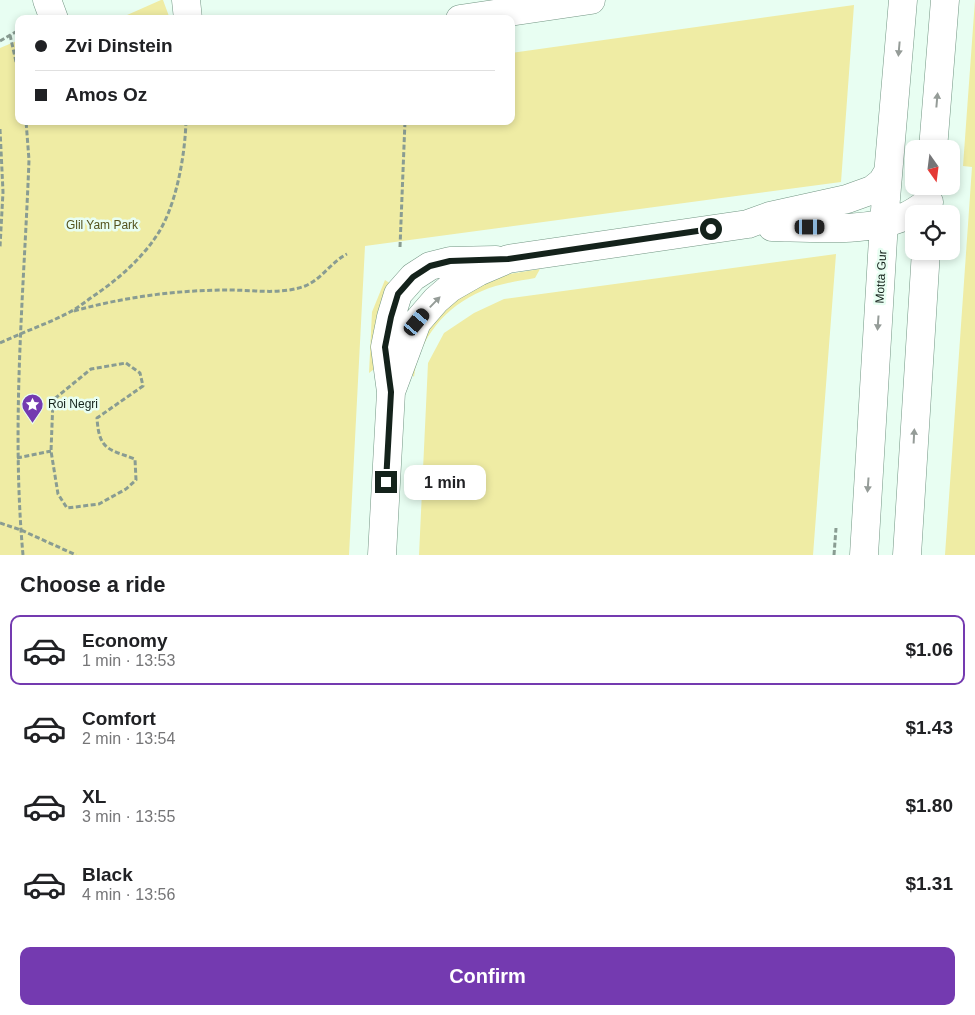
<!DOCTYPE html>
<meta charset="utf-8">
<style>
:root{--surface:#fff;--page:#f6f6f6;--text:#202124;--muted:#757577;--line:#e0e0e0;--accent:#743ab0}
body{margin:0;font-family:Helvetica,sans-serif;background:var(--page);color:var(--text);height:100vh;display:flex;flex-direction:column;font-size:19px;white-space:nowrap}
*{box-sizing:border-box;margin:0}
p{font-size:16px;color:var(--muted)}
.icon{flex:none;width:28px;height:28px;fill:none;stroke:currentColor;stroke-width:2;stroke-linecap:round;stroke-linejoin:round}
.map{position:relative;height:555px;overflow:hidden}
.sheet{display:flex;flex-direction:column;background:var(--surface);flex:1}
.sheet>*{flex:none}
.banner{position:absolute;left:15px;top:15px;width:500px;height:110px;border-radius:10px;box-shadow:0 2px 8px #0003;display:grid;align-content:center;height:110px;padding:0 20px;background:var(--surface)}
.needle{width:32px;rotate:166deg}
.fabs{position:absolute;left:905px;top:140px;display:grid;gap:10px}
.fabs a{display:grid;place-items:center;width:55px;height:55px;border-radius:10px;background:var(--surface);box-shadow:0 2px 8px #0003;font-size:25px}
.end{position:absolute;width:22px;height:22px;margin:-11px;border:6px solid #14221b;background:#fff;box-shadow:0 0 0 2px #fff}
.from{border-radius:50%}
.bubble{position:absolute;height:35px;border-radius:10px;background:var(--surface);box-shadow:0 2px 8px #0003;font-size:16px;font-weight:700;line-height:35px;text-align:center}
.car{position:absolute;width:15px;height:30px;margin:-15px -8px;border-radius:6px;box-shadow:0 0 4px 1px #0007;background:linear-gradient(#222 24%,#8ab4d8 0 40%,#222 0 76%,#8ab4d8 0 86%,#222 0)}
.banner b{display:flex;align-items:center;gap:18px;height:48px;font-size:19px}
.banner b+b{border-top:1px solid var(--line)}
.banner i{width:12px;height:12px;background:var(--text)}
ul{padding:0;list-style:none}
li{display:flex;align-items:center;gap:15px;height:70px;margin:0 10px 8px;padding:0 10px;border:2px solid transparent;border-radius:10px}
li div{flex:1}
li b{display:block;font-size:19px}
li em{font-style:normal;font-weight:700}
li.selected{border-color:var(--accent)}
li>.icon{width:45px;height:45px;stroke-width:1.5}
h2{padding:0 20px;font-size:22px;line-height:60px}
.action{display:flex;gap:10px;margin-top:auto;padding:10px 20px}
.action a{flex:1;height:58px;border-radius:10px;background:var(--accent);color:#fff;font-size:20px;font-weight:700;line-height:58px;text-align:center}
.map>svg:first-child{display:block}
</style>
<div class="map">
<svg width="975" height="555" viewBox="0 0 975 555">
<rect width="100%" height="100%" fill="#e8fef2"/>
<path fill="#efeca4" d="M161,0H163L170,19H118Z
M975,0V555H945L972,167L963,166Z
M854,5L841,182L365,246L349,555H0V48L19,40V121H511V53Z
M836,254L813,555H419L428,363L444,333L474,313L504,299Z
M540,269L535,278C518,281 498,284 482,291C446,306 419,338 414,377L408,370L435,311L498,276Z
M385,280L391,284L378,366L369,373L372,312Z"/>
<g fill="none" stroke-linecap="round" stroke-linejoin="round">
<defs>
<path id="minor" d="M47,0L54,19
M186,0L188,19
M460,19L591,0
M933,149L945,0
M772,227C814,228 867,233 906,216C914,213 921,207 929,202
M391,392L417,322L436,300L450,288L478,272L508,259L748,224L770,216L847,199L872,190L882,182L888,172
M382,555L391,392L385,347L391,317L398,294L413,277L430,266L450,261L496,260
M864,555L884,222L903,0
M907,555L926,251"/>
</defs>
<use href="#minor" stroke="#739684" stroke-width="29"/>
<path stroke="#899c92" stroke-width="3" stroke-dasharray="5 2.5" stroke-linecap="butt" d="M10,35L19,75
M0,41L19,30
M0,129L3,192L0,247
M400,247L405,121
M74,311C124,297 177,290 229,290C255,290 280,295 305,286C322,279 331,262 347,254
M0,343C23,332 47,324 70,312C78,308 86,301 95,295C117,280 140,260 155,238C176,209 185,156 186,121
M126,363L140,373L143,386L97,418C99,450 108,449 135,459L136,480L126,489L99,504L67,508L58,494L51,451L53,400L91,369Z
M17,458L51,451
M0,523L21,530L76,555
M23,555C11,423 24,292 29,160L26,121
M834,555L836,528"/>
<use href="#minor" stroke="#fff" stroke-width="28"/>
</g>
<defs><path id="oneway-solid" d="M-6-.8H1V-3.2L6.5 0L1 3.2V.8H-6Z" transform="scale(1.25)"/></defs>
<g fill="#959c98">
<use href="#oneway-solid" transform="translate(899 49) rotate(95)"/>
<use href="#oneway-solid" transform="translate(937 100) rotate(-85)"/>
<use href="#oneway-solid" transform="translate(435 302) rotate(-46)"/>
<use href="#oneway-solid" transform="translate(878 323) rotate(94)"/>
<use href="#oneway-solid" transform="translate(914 436) rotate(-87)"/>
<use href="#oneway-solid" transform="translate(868 485) rotate(94)"/>
</g>
<g fill="none" stroke-linecap="round" stroke-linejoin="round">
<path stroke="#14221b" stroke-width="6" d="M386,482L391,392L385,347L391,317L398,294L413,277L430,266L450,261L508,259L711,229"/>
</g>
<defs>
<symbol id="sight-pin" viewBox="-11 -11 22 30"><path d="M0 17L-7.5 6A9.5 9.5 0 1 1 7.5 6Z" fill="#743ab0" stroke="#e8fef2"/><path d="M0-6L1.8-2.2L6-1.7L2.9 1.2L3.7 5.4L0 3.3L-3.7 5.4L-2.9 1.2L-6-1.7L-1.8-2.2Z" fill="#fff"/></symbol>
</defs>
<g fill-rule="evenodd">
<use href="#sight-pin" x="20" y="392" width="25" height="34"/>
</g>
<g text-anchor="middle" stroke-width="5" stroke-linejoin="round" paint-order="stroke">
<g font-size="12" fill="#54521d" stroke="#e8fef2">
<text x="102" y="229">Glil Yam Park</text>
</g>
<g font-size="12" fill="#14221b" stroke="#e8fef2">
<text transform="translate(881 277) rotate(-87)" y="4">Motta Gur</text>
</g>
<g font-size="12" fill="#14221b" stroke="#e8fef2" text-anchor="start">
<text x="48" y="408">Roi Negri</text>
</g>
</g>
</svg>
<div class="fabs">
<a><svg class="needle" viewBox="-14 -14 28 28"><path d="M0-13l5 13h-10z" fill="#e53935"/><path d="M0 13l5-13h-10z" fill="#757577"/></svg></a>
<a><svg class="icon" aria-label="locate" viewBox="0 0 24 24"><circle cx="12" cy="12" r="6"/><path d="M12 2v4M12 18v4M2 12h4M18 12h4"/></svg></a>
</div>
<i class="end from" style="left:711px;top:229px"></i>
<i class="end" style="left:386px;top:482px"></i>
<div class="bubble" style="left:404px;top:465px;width:82px">1 min</div>
<i class="car" style="left:810px;top:227px;rotate:90deg"></i>
<i class="car" style="left:417px;top:322px;rotate:40deg"></i>
<div class="banner">
<b><i class="from"></i>Zvi Dinstein</b>
<b><i></i>Amos Oz</b>
</div>
</div>
<section class="sheet">
<h2>Choose a ride</h2>
<ul>
<li class="selected"><svg class="icon" aria-label="car" viewBox="0 0 24 24"><path d="M5 17H2v-5l4-1 3-4h7l3 4 3 1v5h-3M9 17h6M6 11h13"/><circle cx="7" cy="17" r="2"/><circle cx="17" cy="17" r="2"/></svg><div><b>Economy</b><p>1 min · 13:53</p></div><em>$1.06</em></li>
<li><svg class="icon" aria-label="car" viewBox="0 0 24 24"><path d="M5 17H2v-5l4-1 3-4h7l3 4 3 1v5h-3M9 17h6M6 11h13"/><circle cx="7" cy="17" r="2"/><circle cx="17" cy="17" r="2"/></svg><div><b>Comfort</b><p>2 min · 13:54</p></div><em>$1.43</em></li>
<li><svg class="icon" aria-label="car" viewBox="0 0 24 24"><path d="M5 17H2v-5l4-1 3-4h7l3 4 3 1v5h-3M9 17h6M6 11h13"/><circle cx="7" cy="17" r="2"/><circle cx="17" cy="17" r="2"/></svg><div><b>XL</b><p>3 min · 13:55</p></div><em>$1.80</em></li>
<li><svg class="icon" aria-label="car" viewBox="0 0 24 24"><path d="M5 17H2v-5l4-1 3-4h7l3 4 3 1v5h-3M9 17h6M6 11h13"/><circle cx="7" cy="17" r="2"/><circle cx="17" cy="17" r="2"/></svg><div><b>Black</b><p>4 min · 13:56</p></div><em>$1.31</em></li>
</ul>
<div class="action"><a>Confirm</a></div>
</section>
